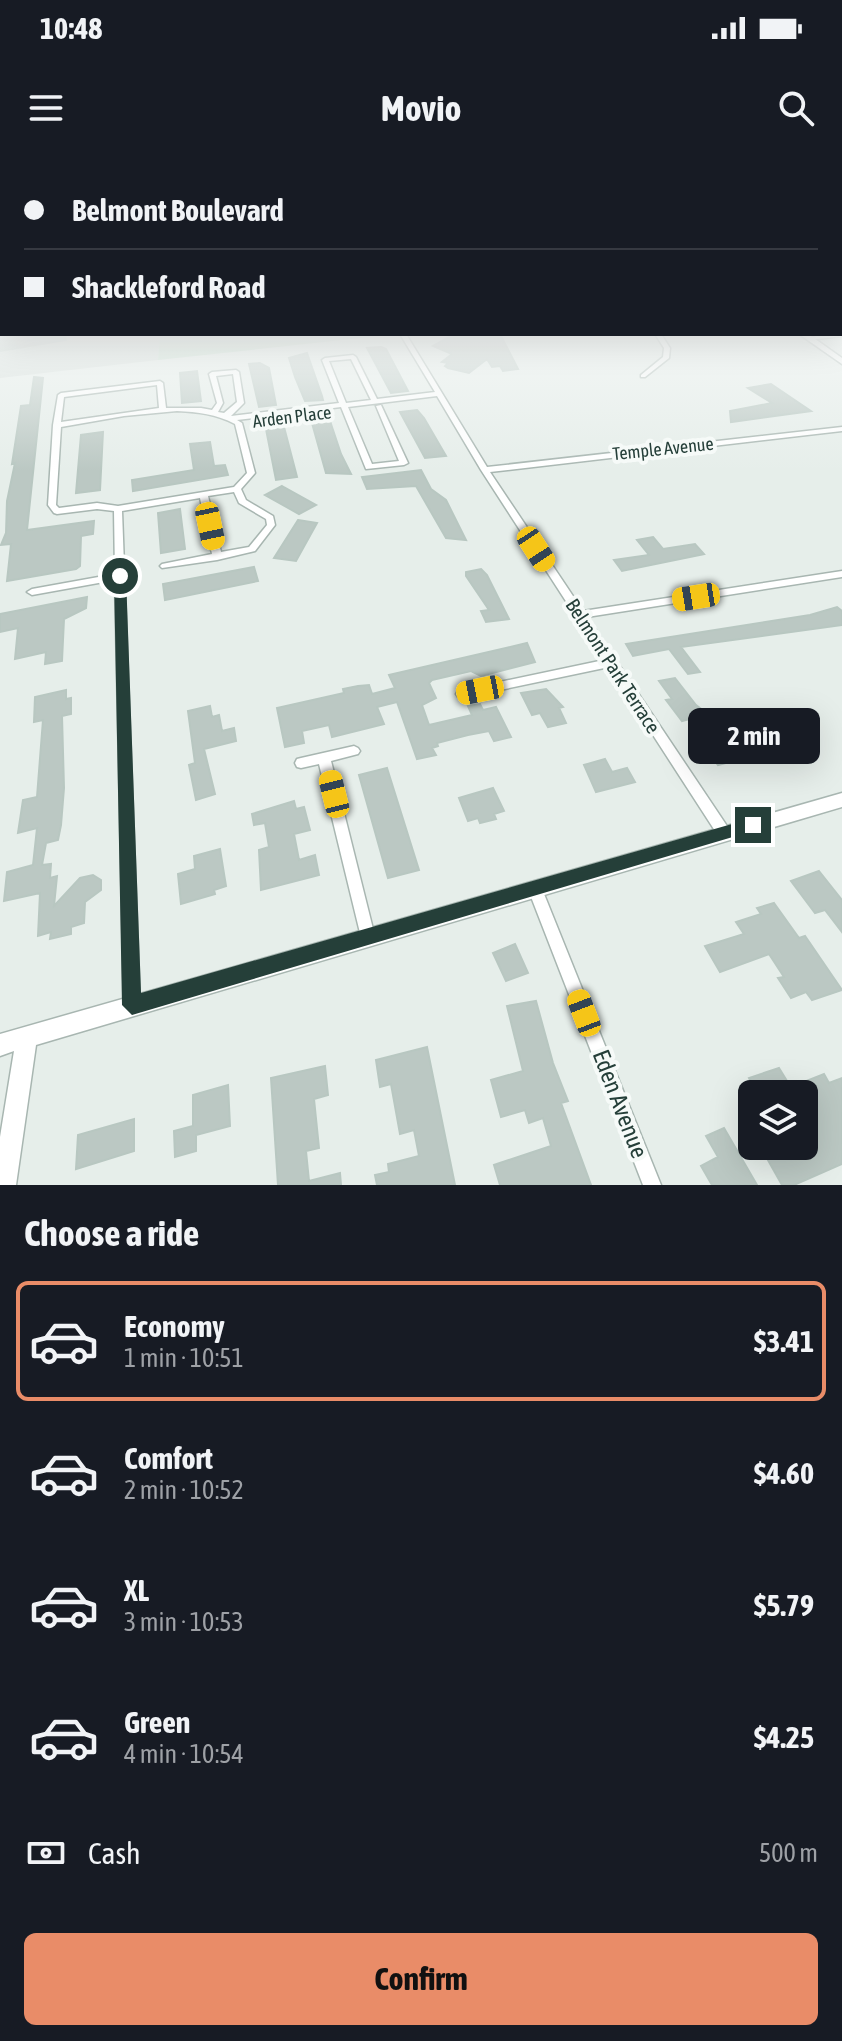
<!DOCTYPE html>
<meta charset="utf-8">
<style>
:root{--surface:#171b24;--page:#20242c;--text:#f1f3f6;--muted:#9ea1a6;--line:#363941;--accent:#e98c68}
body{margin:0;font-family:"Asap Condensed",sans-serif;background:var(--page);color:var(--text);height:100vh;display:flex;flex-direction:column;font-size:30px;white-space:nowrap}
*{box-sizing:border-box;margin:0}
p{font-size:26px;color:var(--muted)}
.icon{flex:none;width:44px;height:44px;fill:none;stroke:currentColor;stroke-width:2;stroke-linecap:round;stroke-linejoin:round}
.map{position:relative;height:1025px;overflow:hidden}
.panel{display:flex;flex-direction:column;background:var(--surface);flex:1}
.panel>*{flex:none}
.hud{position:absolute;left:0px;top:0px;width:842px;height:176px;box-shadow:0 8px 32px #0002;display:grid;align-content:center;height:176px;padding:0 24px;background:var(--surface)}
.buttons{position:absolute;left:738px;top:920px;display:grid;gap:16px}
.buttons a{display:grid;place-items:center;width:80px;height:80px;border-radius:12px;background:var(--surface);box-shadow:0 8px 32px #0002;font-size:40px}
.end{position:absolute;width:36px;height:36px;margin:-18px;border:10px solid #253f39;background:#fff;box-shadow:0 0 0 4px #fff}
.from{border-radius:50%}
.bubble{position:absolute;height:56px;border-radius:12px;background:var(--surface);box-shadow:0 8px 32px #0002;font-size:26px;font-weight:700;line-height:56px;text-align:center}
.car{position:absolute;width:24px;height:48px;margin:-24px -12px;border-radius:10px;box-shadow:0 0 6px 2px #0007;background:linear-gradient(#f5c518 24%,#345 0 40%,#f5c518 0 76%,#345 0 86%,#f5c518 0)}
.hud b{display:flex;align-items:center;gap:28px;height:76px;font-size:30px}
.hud b+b{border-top:2px solid var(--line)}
.hud i{width:20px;height:20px;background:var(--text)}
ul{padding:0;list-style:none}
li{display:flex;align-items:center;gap:24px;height:120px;margin:0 16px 12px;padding:0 8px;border:4px solid transparent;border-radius:12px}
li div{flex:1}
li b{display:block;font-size:30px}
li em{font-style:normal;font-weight:700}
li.selected{border-color:var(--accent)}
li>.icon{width:72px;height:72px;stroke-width:1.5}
h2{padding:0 24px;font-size:36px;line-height:96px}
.pay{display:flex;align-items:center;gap:20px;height:88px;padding:0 24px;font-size:30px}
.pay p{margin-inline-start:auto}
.cta{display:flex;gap:16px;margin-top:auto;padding:16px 24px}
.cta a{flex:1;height:92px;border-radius:12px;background:var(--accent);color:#111;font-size:32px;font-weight:700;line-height:92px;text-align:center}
.status{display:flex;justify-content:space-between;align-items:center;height:56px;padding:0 40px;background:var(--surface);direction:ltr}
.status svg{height:22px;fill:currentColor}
header{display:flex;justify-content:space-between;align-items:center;height:104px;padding:0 24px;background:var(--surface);font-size:36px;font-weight:700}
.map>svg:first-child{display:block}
</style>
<div class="status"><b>10:48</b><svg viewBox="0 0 49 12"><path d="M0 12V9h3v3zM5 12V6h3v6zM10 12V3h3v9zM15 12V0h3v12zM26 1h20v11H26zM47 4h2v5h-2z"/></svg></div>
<header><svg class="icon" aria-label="menu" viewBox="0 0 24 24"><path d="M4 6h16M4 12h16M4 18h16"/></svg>Movio<svg class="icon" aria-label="search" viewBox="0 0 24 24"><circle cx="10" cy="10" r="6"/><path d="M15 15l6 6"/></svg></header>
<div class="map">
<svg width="842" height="1025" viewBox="0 0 842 1025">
<rect width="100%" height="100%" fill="#e6eeea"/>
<path fill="#d4ddd9" d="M0,167L2,174H160L158,200L0,218Z"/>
<path fill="#c0ddc9" d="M160,174H398L158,200Z"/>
<path fill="#bbc8c3" stroke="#b8c7c1" stroke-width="2" d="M0,174H65L66,180L0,191Z
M477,174H500L518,209L503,211L500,206L492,207L487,199L469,213L448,208L445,206L448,203L442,202L452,194L433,186L451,176Z
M381,187L386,189L408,231L391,233L367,188Z
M307,193L322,236L323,240L305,241L295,217L289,198Z
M260,203L269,208L276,245L259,247L249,204Z
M197,211L201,241L182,243L180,213Z
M34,217L43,218L27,370L94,361L93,374L81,376L80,406L76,409L7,421L11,384L1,385L6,373L7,341L15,303L12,304L21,246L30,245Z
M771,224L811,251L731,262L730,251L772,243L748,228Z
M417,250L424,258L446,296L425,298L400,252Z
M330,261L341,294L351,314L326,313L312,263Z
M284,267L297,317L276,320L266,269Z
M103,272L100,330L76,333L81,275Z
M210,282L214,306L225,305L228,315L133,331L132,320L194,310L190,284Z
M421,310L431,329L446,340L466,380L446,378L416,326L367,329L362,317Z
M282,326L316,345L299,354L265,335Z
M180,349L185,389L161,393L158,353Z
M298,360L317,363L296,401L274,398Z
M653,377L663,389L695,384L704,394L622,411L614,400L649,395L637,380Z
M254,407L258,421L165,440L163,424Z
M481,409L487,415L509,459L486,462L481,451L489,450L466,416V412Z
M87,437L86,448L64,459L62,501L45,504L46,492L15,499L18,468L0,472V454Z
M837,447L842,451V465L681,487L700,512L688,514L669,489L633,496L626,484L810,455Z
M527,483L535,502L481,516L471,511L432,520L429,523L436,538L422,545L429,565L472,555L468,546L480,544L483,550L496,547L511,577L494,581L489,571L468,575L437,583L438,586L432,588L436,595L417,599L397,542L377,547L384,564L332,577L329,565L302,571L304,583L285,587L277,548L344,533L343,529L358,526L369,525L372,534L395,528L389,515Z
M675,518L696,545L708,554L682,561L666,540L672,539L659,521Z
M546,529L563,547L559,548L566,563L548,567L540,553L532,555L521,533Z
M66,530V539L71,538V554L62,556L64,628L61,665L58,680L46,683L42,705L51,704L50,718L57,716L54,746L80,718L93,715L101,720V730L85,742L84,763L71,767V774L50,779L51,772L38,776L40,733L4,741L7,712L33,705L37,668L18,673L23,640L37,637L43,560L34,562L35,537Z
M210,546L212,557L219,555L222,571L234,568L236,581L204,589L215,634L196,640L189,605L195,603L188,551Z
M720,577L737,600L718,605L714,600L705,602L693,585Z
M605,599L612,612L627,608L635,622L596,632L584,605Z
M387,608L419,710L388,718L359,615Z
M493,628L504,651L494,654L496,659L480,663L478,658L468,661L459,638Z
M294,641L296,649L304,647L310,670L294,674L299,700L315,695L319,715L261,730L259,690L269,687L265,663L254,665L252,654Z
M220,689L226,726L214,730L215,734L181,744L178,714L195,709L194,696Z
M819,711L842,740V772L825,750L815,753L791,721Z
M774,743L799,778L805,776L842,830L812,840L806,832L791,838L778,818L784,817L769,794L720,812L705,786L744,774L736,762L761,754L757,748Z
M515,784L528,813L506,821L493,793Z
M536,841L553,903L568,941L561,943L591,1025H500L494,1005L551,986L543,958L529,963L525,950L501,957L491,920L523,911L507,846Z
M427,887L455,1025H377L375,1015L389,1012L388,1004L419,996L414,970L400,974L391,924L380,927L376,900Z
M325,906L328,935L314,939L319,988L306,991L309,1021L340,1013L341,1025H278L271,918Z
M779,908L795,934H758L749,918Z
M824,914L829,923L842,918V1004L794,1025H782L760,986H804V922Z
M228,925L230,966L196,975V991L175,997L174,971L193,966V935Z
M134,959V991L76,1009L78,975Z
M724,968L757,1025H712L701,1006L718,997L706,976Z"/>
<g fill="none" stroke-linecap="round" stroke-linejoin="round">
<defs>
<path id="minor" d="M840,172H842V176L809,180L806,178L827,174H840Z
M400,174H406L487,307L842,267V271L490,312L583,451L842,411V417L587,457L729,669L731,673L729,677L724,679L719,677L609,507L462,538L458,537L456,534L458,531L462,530L604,500L481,310L437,236L348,247L372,304L399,301L376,246L381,245L408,303L404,305L366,309L341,247L237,260L242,263L255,313L241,329L246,340L273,356L275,365L255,391L217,400L162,408L160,406L162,404L212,394L200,338L122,351L140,845L138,851L132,853L126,851L124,845L115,420L32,435L27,432L32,429L115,414L114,351L97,349L57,354L54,353L48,345L53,265L58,235L61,233L160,221L163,223L166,248H201L212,250L217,243L209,214L212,212L236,210L239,212L244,243L231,256L339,243L322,200L325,198L353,195L356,197L377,239L435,232ZM351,199L371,240L346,243L329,201ZM233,214L237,242L224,253L218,252L223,243L216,216ZM157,225L159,248L61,262L64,237ZM177,251C198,252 216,254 235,264L247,313L234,327L118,346L97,343L59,348L56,345L61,267L124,256ZM234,332L239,343L266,359L267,365L249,387L221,392L208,336Z
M655,174H661L670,188L669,198L645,217H641V215L663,197L664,188Z
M354,586L358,588L360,591L358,594L331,601L375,777L373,782L368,784L363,782L361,777L319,604L301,608L297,607L295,603L297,599L301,598Z
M535,722L540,724L542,729L661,1025H643L528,729L530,724Z"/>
<path id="tertiary" d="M799,174H808L842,198V204Z
M842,633V647L36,885L16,1025H0V977L14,891L0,896V874Z"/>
</defs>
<use href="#minor" stroke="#a8b6b1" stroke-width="3"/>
<use href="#tertiary" stroke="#a8b6b1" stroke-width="3"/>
<use href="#minor" fill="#fff" fill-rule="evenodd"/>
<use href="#tertiary" fill="#fff" fill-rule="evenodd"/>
</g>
<linearGradient id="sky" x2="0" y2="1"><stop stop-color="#85bade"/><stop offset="0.54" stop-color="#f4f7f6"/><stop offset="1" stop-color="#f4f7f6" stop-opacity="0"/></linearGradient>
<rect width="842" height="311" fill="url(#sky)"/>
<path fill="#253f39" d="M120,413L126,416L141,833L753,658L761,665L753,671L132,855L122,845L114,416Z"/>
<g text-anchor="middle" stroke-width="8" stroke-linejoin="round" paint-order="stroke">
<g font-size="18" fill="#253f39" stroke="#f6faf8">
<text transform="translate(292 257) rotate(-7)" y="6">Arden Place</text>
<text transform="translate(663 289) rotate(-6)" y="6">Temple Avenue</text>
</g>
<g font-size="20" fill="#253f39" stroke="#f6faf8">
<text transform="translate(613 506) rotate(57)" y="7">Belmont Park Terrace</text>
</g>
<g font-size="24" fill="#253f39" stroke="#f6faf8">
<text transform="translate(620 944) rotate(69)" y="8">Eden Avenue</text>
</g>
</g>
</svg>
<div class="buttons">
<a><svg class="icon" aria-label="layers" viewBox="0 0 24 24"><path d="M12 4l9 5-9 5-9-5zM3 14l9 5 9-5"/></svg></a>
</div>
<i class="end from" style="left:120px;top:416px"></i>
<i class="end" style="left:753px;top:665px"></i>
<div class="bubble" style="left:688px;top:548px;width:132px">2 min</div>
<i class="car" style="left:210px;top:366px;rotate:168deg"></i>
<i class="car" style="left:536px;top:389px;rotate:147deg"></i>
<i class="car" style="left:696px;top:437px;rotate:261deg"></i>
<i class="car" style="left:480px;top:530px;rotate:259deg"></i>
<i class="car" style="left:334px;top:634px;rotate:346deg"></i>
<i class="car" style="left:584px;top:853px;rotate:339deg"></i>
<div class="hud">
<b><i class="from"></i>Belmont Boulevard</b>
<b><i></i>Shackleford Road</b>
</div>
</div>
<section class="panel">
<h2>Choose a ride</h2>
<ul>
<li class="selected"><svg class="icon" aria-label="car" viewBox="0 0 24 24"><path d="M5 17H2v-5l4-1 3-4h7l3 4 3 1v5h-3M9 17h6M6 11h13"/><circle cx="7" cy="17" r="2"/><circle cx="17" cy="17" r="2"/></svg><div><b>Economy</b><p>1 min · 10:51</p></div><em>$3.41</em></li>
<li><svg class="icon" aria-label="car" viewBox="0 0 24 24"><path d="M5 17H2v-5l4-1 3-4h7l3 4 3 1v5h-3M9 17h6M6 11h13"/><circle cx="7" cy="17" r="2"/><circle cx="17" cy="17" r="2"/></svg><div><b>Comfort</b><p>2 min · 10:52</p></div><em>$4.60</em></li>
<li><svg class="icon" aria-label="car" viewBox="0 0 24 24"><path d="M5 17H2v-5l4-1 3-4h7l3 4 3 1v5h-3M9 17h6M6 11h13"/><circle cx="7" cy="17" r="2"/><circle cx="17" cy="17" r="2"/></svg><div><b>XL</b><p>3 min · 10:53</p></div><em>$5.79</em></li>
<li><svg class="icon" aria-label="car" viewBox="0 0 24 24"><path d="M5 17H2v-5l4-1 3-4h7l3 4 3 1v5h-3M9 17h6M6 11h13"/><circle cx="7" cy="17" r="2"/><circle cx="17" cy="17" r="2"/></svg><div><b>Green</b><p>4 min · 10:54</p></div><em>$4.25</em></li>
</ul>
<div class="pay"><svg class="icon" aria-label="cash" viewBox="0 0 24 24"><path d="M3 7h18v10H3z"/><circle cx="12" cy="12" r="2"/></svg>Cash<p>500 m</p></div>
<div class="cta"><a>Confirm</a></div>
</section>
